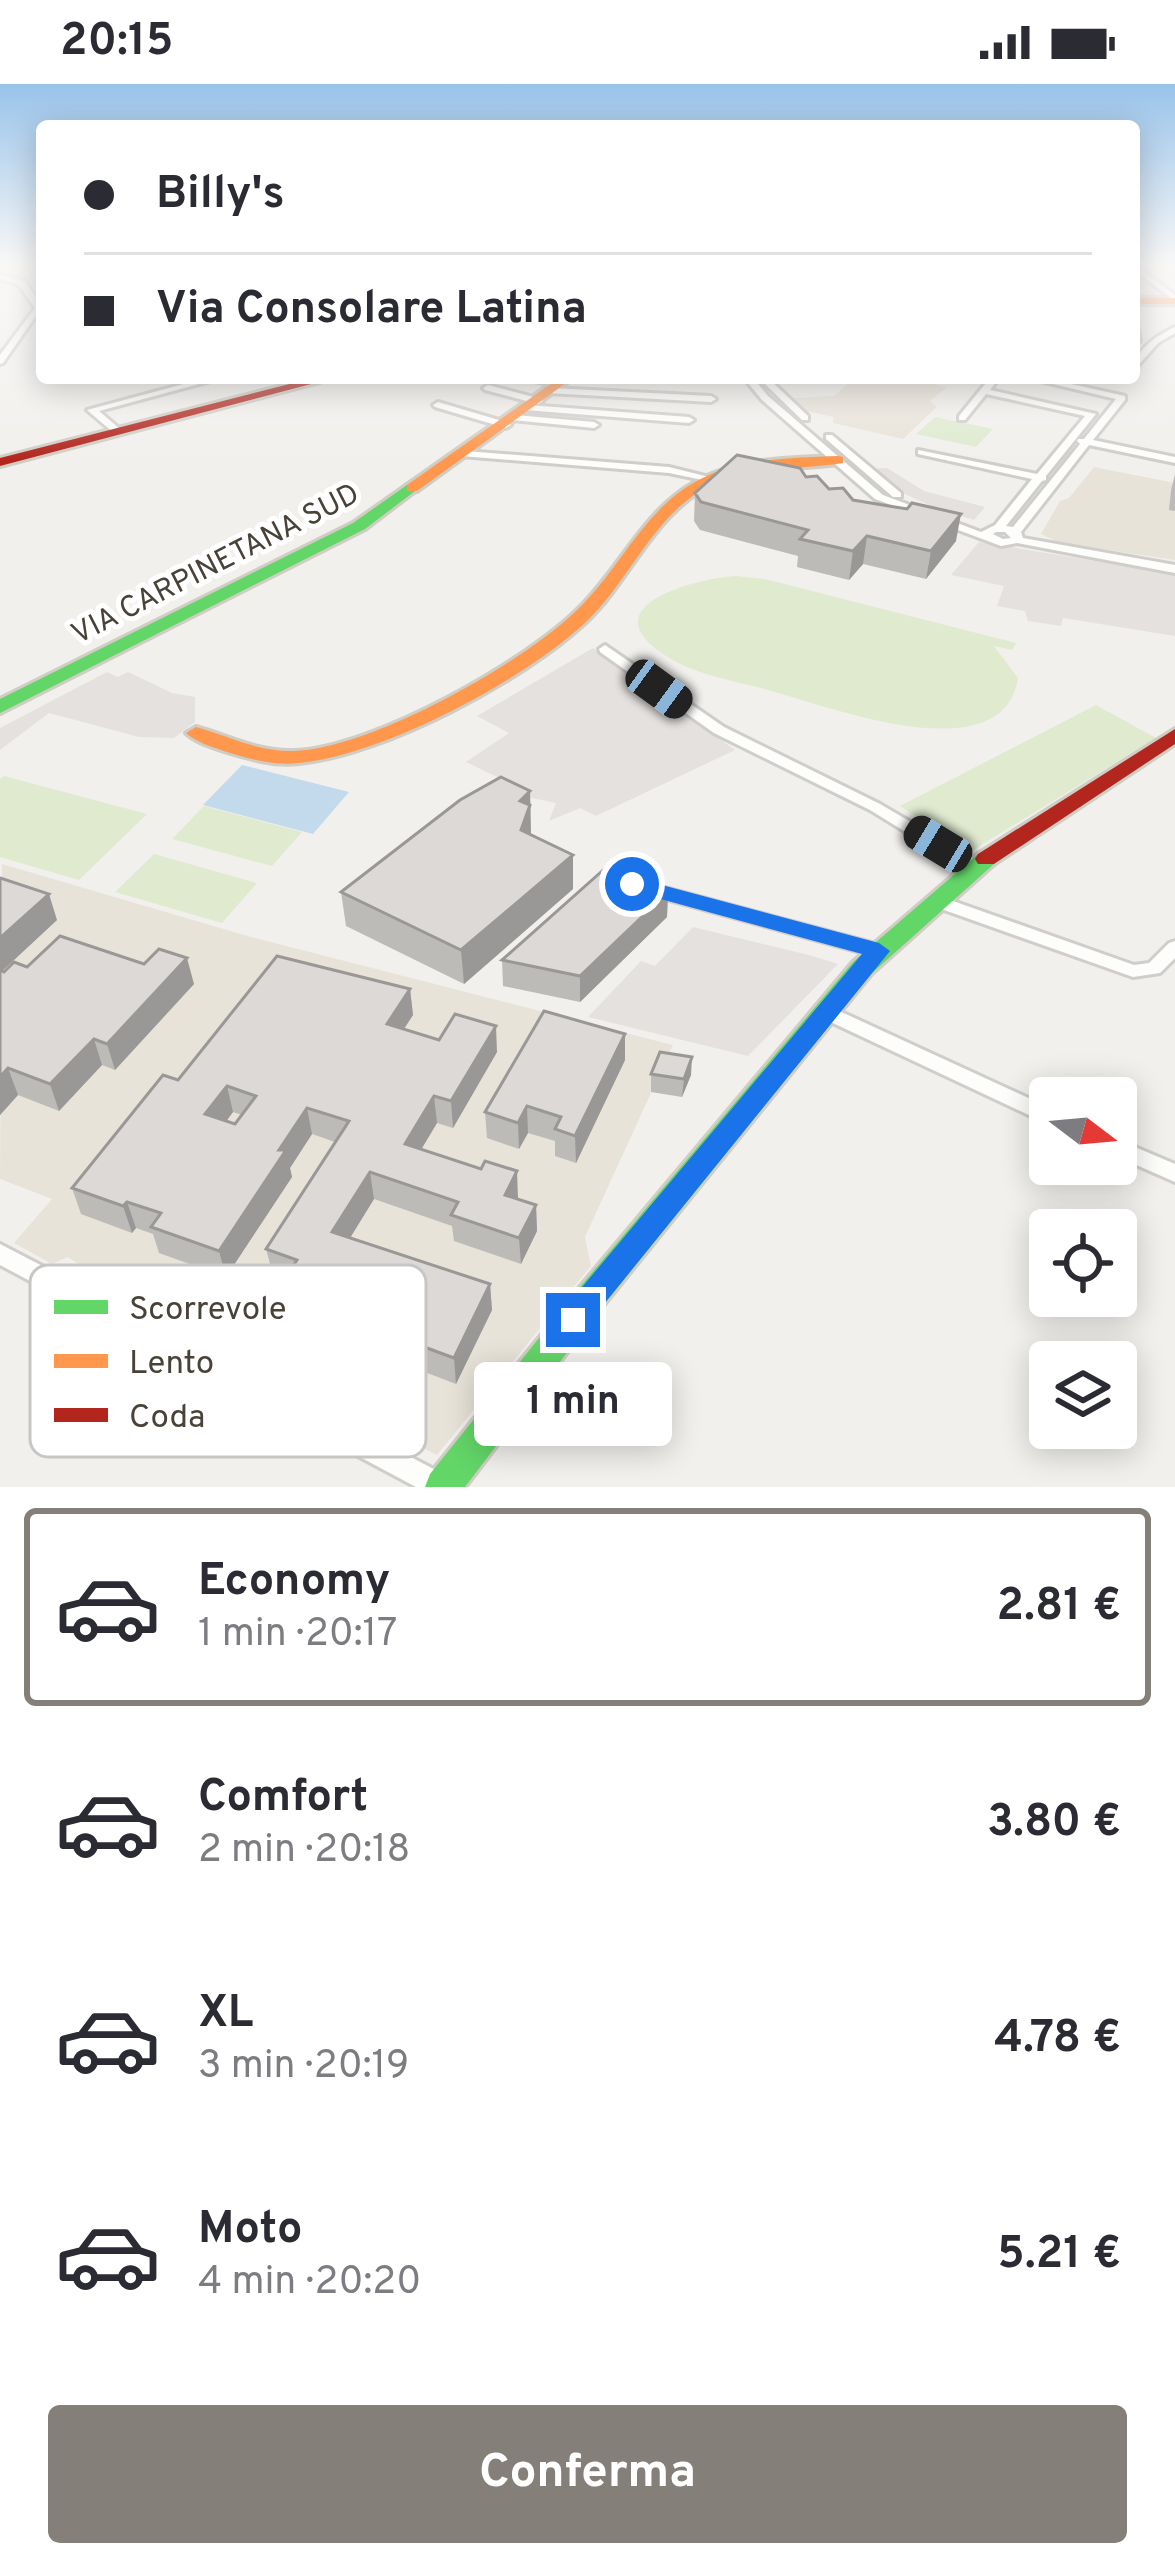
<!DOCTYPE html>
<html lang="it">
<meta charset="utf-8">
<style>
:root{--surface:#fff;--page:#f2f2f3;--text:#2b2b33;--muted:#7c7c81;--line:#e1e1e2;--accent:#847f78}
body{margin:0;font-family:Overpass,sans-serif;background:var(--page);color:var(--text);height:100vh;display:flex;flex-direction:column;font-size:45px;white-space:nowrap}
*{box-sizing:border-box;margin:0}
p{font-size:39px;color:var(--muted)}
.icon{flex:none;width:66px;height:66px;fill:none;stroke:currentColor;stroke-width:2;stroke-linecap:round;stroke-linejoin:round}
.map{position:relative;height:1403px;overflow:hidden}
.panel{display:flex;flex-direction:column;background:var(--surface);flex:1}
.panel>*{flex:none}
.hud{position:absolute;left:36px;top:36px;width:1104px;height:264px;border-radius:12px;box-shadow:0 6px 30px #0003;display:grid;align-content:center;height:264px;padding:0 48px;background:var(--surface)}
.needle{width:78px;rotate:106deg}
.fabs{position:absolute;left:1029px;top:993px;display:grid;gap:24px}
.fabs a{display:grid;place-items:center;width:108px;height:108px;border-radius:12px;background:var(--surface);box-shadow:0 6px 30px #0003;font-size:60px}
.end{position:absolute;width:54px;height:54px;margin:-27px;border:15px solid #1a73e8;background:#fff;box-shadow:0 0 0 6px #fff}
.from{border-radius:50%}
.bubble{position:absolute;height:84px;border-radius:12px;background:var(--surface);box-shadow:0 6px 30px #0003;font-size:39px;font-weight:700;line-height:84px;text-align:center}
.car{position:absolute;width:36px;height:72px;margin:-36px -18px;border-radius:15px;box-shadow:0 0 9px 3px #0007;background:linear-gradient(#222 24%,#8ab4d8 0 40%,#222 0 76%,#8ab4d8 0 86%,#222 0)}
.hud b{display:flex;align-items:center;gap:42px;height:114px;font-size:45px}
.hud b+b{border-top:3px solid var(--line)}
.hud i{width:30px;height:30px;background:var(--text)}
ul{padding:21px 0 0;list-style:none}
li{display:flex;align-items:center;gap:36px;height:198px;margin:0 24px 18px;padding:0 24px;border:6px solid transparent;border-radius:12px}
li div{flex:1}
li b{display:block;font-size:45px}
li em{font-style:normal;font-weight:700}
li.on{border-color:var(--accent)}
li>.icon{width:108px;height:108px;stroke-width:1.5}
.primary-button{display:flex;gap:24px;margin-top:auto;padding:24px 48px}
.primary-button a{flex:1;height:138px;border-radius:12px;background:var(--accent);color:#fff;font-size:48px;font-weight:700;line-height:138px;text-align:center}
.status{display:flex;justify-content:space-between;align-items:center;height:84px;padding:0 60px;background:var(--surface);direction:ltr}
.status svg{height:33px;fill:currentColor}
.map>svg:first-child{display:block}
</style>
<div class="status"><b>20:15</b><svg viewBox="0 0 49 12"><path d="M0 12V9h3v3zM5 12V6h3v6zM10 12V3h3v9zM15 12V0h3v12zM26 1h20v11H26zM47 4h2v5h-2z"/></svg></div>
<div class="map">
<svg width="1175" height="1403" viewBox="0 0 1175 1403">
<rect width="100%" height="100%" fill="#f2f0ed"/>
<path fill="#e8e3d9" d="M855,294H902L947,303L930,317L937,323L903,355L833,339V333L802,326L792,314L834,312Z
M1094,383L1175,399V476L1060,459L1041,450L1060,417L1069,414Z
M2,780L251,853L673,961L585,1153L591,1182L437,1371L75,1195L80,1181L68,1173L52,1180L14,1159L52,1115L0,1095Z"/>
<path fill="#dfeacf" d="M935,333L993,345L976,363L916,350Z
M736,492L765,495L1016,559L1012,566L994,562L1018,594C1004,689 832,624 775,608C739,597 694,592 663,570C589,521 699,494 736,492Z
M1096,621L1156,654L970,768L900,722Z
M4,692L147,730L79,796L0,773V695Z
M204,722L302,748L272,782L172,755Z
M154,770L257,799L222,839L115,808Z"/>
<path fill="#e4e1de" d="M887,384L924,407L985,423L974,436L938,425L896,406L869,385Z
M979,458L1175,490V552L1063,534L1061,542L1028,537L1025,527L997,522L1004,502L951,491Z
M593,564L735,666L596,732L580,724L549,737L556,719L493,706L499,694L466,678L509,649L477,632Z
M107,588L118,593L128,588L172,609L195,613V638L174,654L139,653L49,629L0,666V644Z
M693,843L809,871L838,880L748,972L588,933L641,877L655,882Z"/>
<path fill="#c2daec" d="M242,681L349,708L313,750L203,721Z"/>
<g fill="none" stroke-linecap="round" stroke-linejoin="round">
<defs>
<path id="street" d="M1134,180L1175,211V217L1134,186Z
M0,191L25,197L42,223L3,279L0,280V271L35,224L19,201L0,195Z
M1134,243L1138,245L1140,257H1134Z
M1175,243V249L1158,259L1134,286C1135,265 1158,251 1175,243Z
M206,294H221L99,327L120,345V349H114L87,326Z
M523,294H542L565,300L560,303Z
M744,294H753L768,312L883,411L981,448L995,441L1032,395L918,370V366L1037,390L1085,332L986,310L965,336H959V332L990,294H999L990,306L1096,330L1046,392V396L1042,397L1006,442L1013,443L1080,360L1077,357L1078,355H1084L1116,315L1028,294H1044L1125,312V316L1093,356L1175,373V379L1089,361L1021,448L1023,454L1175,481V489L1017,459L1001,462L875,415L762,316ZM996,448H1005L1011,454L1003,455L993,450Z
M759,294H768L808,332V336H802Z
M488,301L541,315L543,317L538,320L485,306L483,304Z
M551,304L711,312L716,315L711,318L548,309V305Z
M438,318L509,339L511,341L506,344L435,323L433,321Z
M528,321L689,333L694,336L689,339L525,326L523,324Z
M515,331L594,338L599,341L594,344L512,336L510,334Z
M826,351H832L901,409V413H893L826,355Z
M465,367L669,383L717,395L712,398L669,389L461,372V368Z
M605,561L724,643L880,720L981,779L983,783L981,787H969L870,726L714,649L600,568L599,565Z
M650,800L879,861L885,863L888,867L885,871L879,873L644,809L642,805L644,801Z
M936,811L1134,881L1149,879L1169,859L1175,857V874L1160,889L1133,893L930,821L928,817L930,813Z
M824,920L1050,1024V1041L818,932L815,927L818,922Z
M1116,1055L1175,1080V1098L1116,1072Z
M0,1160L451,1394L455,1403H416L0,1181Z"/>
<path id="fast" d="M407,401L419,404L365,445L0,629V615L353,439Z
M986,768L994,770L997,775L994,780L871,890L597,1229L465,1403H425L430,1390L575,1209L853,878L978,770Z"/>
<path id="slow" d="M1134,214H1175V220H1134Z
M559,294H573L417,407H407V401Z
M838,372L843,373V379C795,387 744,380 700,407C650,439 628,498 586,538C524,596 384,671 299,679C275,682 250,675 227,668C213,663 197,659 186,649L196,643C229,652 258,668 293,667C370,666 532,575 584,519C622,480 645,426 695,398C738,374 790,374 838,372Z"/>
<path id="jam" d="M313,294H334L0,382V374Z
M1175,645V660L994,780H978L975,775L978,770Z"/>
</defs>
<use href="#street" stroke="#d0cecb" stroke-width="6"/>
<use href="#fast" stroke="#d0cdc4" stroke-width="6"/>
<use href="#slow" stroke="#d0cdc4" stroke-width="6"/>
<use href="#jam" stroke="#d0cdc4" stroke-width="6"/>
<use href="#street" fill="#fdfdfc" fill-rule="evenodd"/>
<use href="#fast" fill="#63d668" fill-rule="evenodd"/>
<use href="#slow" fill="#ff974d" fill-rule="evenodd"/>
<use href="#jam" fill="#b3261e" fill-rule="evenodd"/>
</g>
<path fill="#bdbbb8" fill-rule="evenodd" d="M1175,390V427L1169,426L1171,406Z
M806,393L853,416L956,457L926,495L863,480L849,496L797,483L798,472L700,446L694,437L695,409Z
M530,707L531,751L573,805L464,900L346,842L341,808Z
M0,794L57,836L2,887L27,883L194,900L115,986L102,981L59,1027L18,1011L0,1031Z
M668,808L667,833L580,918L503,902L502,876Z
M410,905L413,931L404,945L439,956L497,968L453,1044L437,1039L421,1065L481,1085L517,1087V1115L536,1121L537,1147L521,1180L454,1157L452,1142L374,1115L350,1154L490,1200L492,1226L456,1300L333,1253L329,1235L306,1227L301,1234L286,1229L280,1203L284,1196L273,1191L266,1165L335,1058L312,1050L290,1084L292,1093L226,1193L159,1169L153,1150L136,1144L132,1149L81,1130L72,1104L178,996ZM233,1028L242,1031L235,1040L226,1037Z
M625,976L576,1079L555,1072V1057L528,1049L519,1065L487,1054L485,1028Z
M651,990L691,991L682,1013L651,1008Z"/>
<path fill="#9a9896" d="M961,430L956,457L926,495L931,467Z
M867,452L863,480L849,496L853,467Z
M530,707L531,754L522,779L520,717Z
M573,771V805L464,900L461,866Z
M668,808L667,833L580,918V892Z
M49,810L57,836L0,889V854Z
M187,874L194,900L115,986L107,960Z
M410,905L413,931L390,966L387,940Z
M496,942L497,968L453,1044L451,1017Z
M625,950V976L576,1079L575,1052Z
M94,955L102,981L59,1027L50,1000Z
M692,973L691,991L682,1013L684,995Z
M8,984L18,1011L0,1031V993Z
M227,1002L233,1028L212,1057L205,1030Z
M434,1012L437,1039L409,1086L405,1060Z
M527,1022L528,1049L519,1065L518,1039Z
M307,1024L312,1050L290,1084L292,1093L226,1193L219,1167L279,1066Z
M517,1087L518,1114L506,1137L505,1111Z
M370,1088L374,1115L337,1175L332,1148Z
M127,1118L136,1144L132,1149L123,1122Z
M536,1121L537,1147L521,1180L519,1154Z
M300,1200L306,1227L301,1234L296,1208Z
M490,1200L492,1226L456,1300L454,1274Z"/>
<path fill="#dcd9d6" stroke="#9a9896" stroke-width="3" fill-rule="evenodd" d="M737,371L800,384L806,393L817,392L829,405L843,404L853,416L907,425L912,419L961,430L931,467L867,452L853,467L800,455L808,446L701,418L695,409Z
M501,693L530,707L520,717L530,721L521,746L573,771L461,866L341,808L460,716Z
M610,780L668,808L580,892L502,876Z
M0,794L49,810L0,854Z
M60,852L144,880L159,865L187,874L107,960L94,955L50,1000L8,984L0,993V886L4,888L14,878L27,883Z
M277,872L410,905L387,940L439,956L455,930L496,942L451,1017L434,1012L405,1060L481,1085L485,1077L517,1087L505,1111L536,1121L519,1154L451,1131L458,1118L370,1088L332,1148L490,1200L454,1274L327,1227L336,1213L300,1200L296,1208L280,1203L297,1176L266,1165L349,1037L307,1024L279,1066H286L219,1167L151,1143L161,1129L127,1118L123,1122L72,1104L163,991L178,996ZM227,1002L256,1012L235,1040L205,1030Z
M544,927L625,950L575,1052L555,1045L561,1033L527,1022L518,1039L485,1028Z
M660,968L692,973L684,995L651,990Z"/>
<linearGradient id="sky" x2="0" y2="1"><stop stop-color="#99c3ea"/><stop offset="0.48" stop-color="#f9f8f7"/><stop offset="1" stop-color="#f9f8f7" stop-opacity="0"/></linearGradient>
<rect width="1175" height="376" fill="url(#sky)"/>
<path fill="#1a73e8" d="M632,793L879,859L890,867L583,1246L573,1250L562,1246L558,1236L562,1227L862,870L624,805V795Z"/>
<g text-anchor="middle" stroke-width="10" stroke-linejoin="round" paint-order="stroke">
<g font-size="30" fill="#484239" stroke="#fff">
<text transform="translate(215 479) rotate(-27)" y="10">VIA CARPINETANA SUD</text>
</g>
</g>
<rect x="30" y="1181" width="396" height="192" rx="18" fill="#fff" stroke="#c8c6c4" stroke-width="3"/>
<rect x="54" y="1216" width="54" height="14" fill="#63d668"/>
<rect x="54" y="1270" width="54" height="14" fill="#ff974d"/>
<rect x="54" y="1324" width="54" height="14" fill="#b3261e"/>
<g font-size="33" fill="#484239">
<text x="129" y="1235">Scorrevole</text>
<text x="129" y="1289">Lento</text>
<text x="129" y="1343">Coda</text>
</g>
</svg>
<div class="fabs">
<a><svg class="needle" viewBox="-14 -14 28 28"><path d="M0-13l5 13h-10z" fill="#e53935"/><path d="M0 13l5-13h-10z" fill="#7c7c81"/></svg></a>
<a><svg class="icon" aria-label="locate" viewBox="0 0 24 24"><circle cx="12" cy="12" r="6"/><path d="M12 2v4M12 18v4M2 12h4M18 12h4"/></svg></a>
<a><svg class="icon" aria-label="layers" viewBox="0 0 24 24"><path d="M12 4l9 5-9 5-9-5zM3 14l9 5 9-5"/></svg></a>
</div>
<i class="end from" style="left:632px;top:800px"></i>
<i class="end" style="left:573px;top:1236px"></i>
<div class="bubble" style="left:474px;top:1278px;width:198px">1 min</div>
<i class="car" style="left:659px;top:605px;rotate:126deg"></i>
<i class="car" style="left:938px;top:760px;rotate:301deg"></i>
<div class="hud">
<b><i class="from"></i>Billy's</b>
<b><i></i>Via Consolare Latina</b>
</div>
</div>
<section class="panel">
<ul>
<li class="on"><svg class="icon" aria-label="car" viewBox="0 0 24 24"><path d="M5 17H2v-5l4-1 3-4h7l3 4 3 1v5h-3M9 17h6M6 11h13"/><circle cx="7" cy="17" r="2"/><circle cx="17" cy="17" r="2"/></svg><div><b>Economy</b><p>1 min · 20:17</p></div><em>2.81 €</em></li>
<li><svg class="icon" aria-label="car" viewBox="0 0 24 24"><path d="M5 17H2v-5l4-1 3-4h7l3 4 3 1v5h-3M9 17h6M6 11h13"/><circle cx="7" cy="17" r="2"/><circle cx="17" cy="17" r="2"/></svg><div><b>Comfort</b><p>2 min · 20:18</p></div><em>3.80 €</em></li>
<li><svg class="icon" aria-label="car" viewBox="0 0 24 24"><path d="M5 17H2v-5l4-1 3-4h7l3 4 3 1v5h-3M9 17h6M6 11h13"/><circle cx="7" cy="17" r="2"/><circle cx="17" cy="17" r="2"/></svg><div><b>XL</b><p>3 min · 20:19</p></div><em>4.78 €</em></li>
<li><svg class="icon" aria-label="car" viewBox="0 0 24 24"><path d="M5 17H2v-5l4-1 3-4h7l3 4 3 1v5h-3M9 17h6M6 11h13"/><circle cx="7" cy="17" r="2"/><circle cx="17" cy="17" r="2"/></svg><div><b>Moto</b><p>4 min · 20:20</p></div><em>5.21 €</em></li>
</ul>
<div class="primary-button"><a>Conferma</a></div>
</section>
